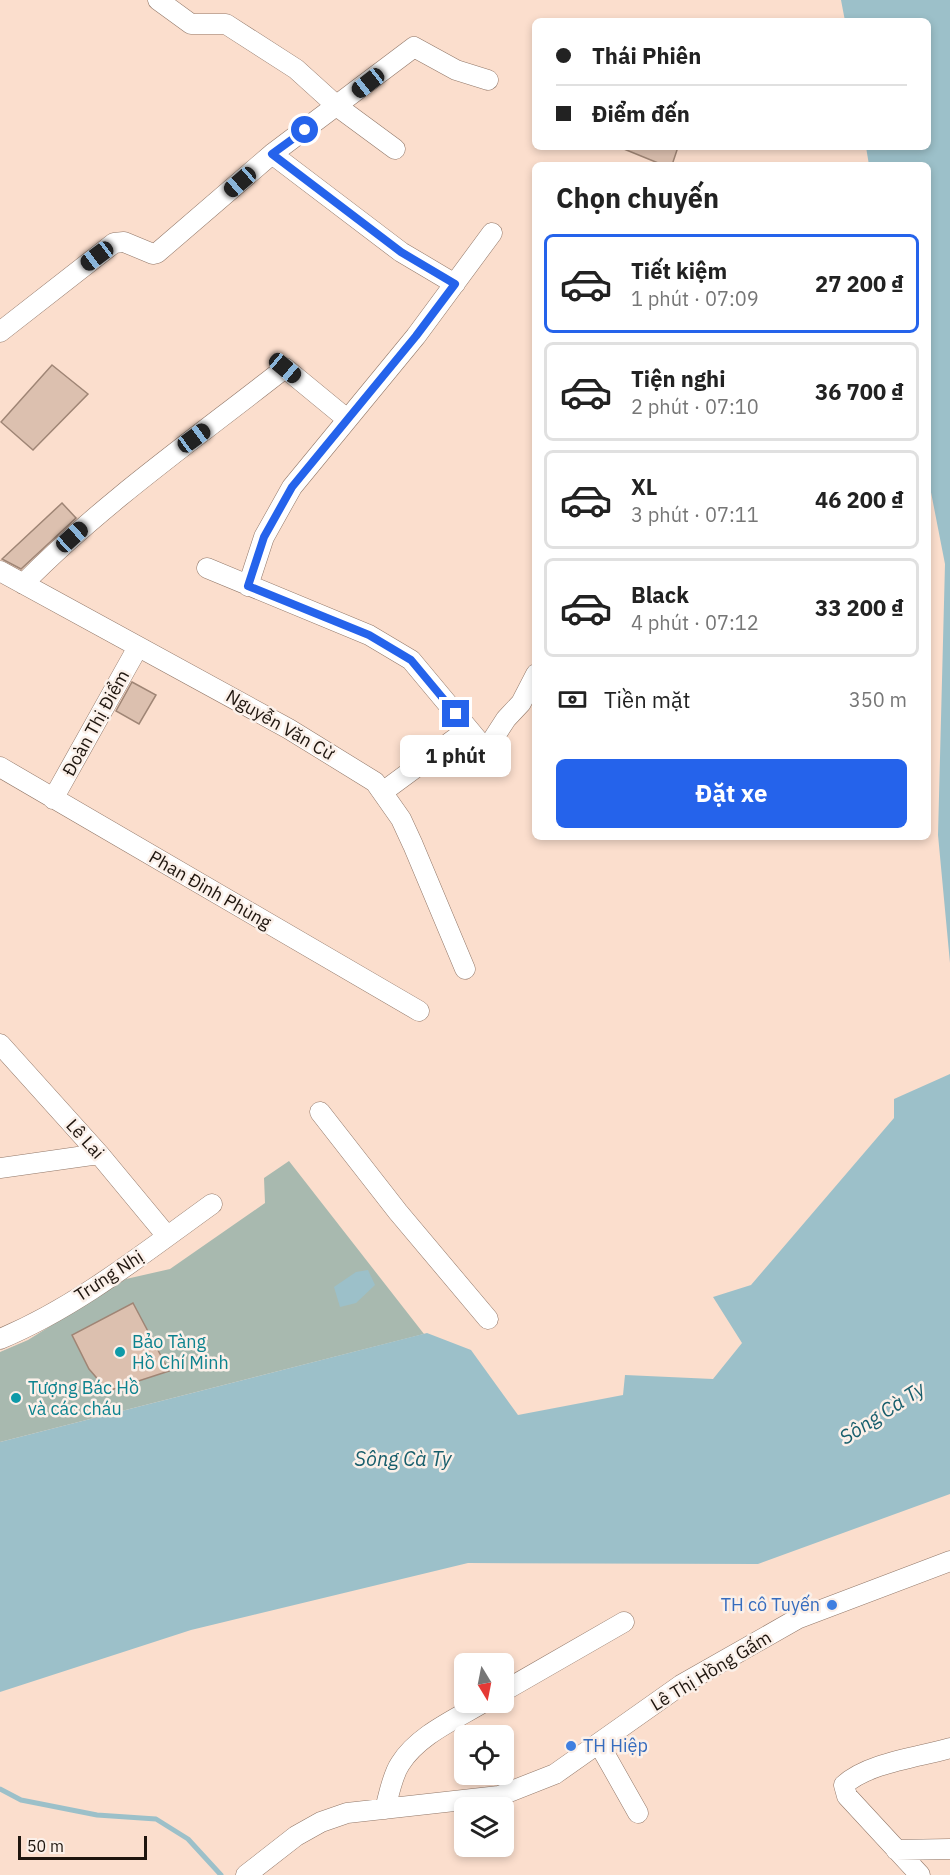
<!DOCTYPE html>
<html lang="vi">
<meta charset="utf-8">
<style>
:root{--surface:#fff;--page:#f2f2f2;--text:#222;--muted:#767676;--line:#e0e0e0;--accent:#2563eb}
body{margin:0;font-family:"IBM Plex Sans",sans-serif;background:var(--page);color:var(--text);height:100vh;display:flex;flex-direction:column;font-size:22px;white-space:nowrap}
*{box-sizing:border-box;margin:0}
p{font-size:20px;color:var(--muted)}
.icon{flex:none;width:33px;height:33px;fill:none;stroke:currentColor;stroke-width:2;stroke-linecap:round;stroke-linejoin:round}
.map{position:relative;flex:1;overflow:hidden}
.drawer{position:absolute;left:532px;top:162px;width:399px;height:678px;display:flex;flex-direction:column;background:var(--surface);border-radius:9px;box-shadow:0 3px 9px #0003}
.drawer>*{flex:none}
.hud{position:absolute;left:532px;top:18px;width:399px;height:132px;border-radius:9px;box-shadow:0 3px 9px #0003;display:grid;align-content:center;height:132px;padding:0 24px;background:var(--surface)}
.needle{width:39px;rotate:170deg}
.fabs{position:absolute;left:454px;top:1653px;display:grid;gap:12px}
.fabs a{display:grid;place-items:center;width:60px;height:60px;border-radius:9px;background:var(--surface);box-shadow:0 3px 9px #0003;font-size:30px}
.scale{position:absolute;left:18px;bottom:15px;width:129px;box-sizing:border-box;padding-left:6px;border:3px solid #1e150e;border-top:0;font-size:16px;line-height:21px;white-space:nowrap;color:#1e150e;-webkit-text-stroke:4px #fbf0e9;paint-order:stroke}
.end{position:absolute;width:27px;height:27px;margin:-14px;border:8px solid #2563eb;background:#fff;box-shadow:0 0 0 3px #fff}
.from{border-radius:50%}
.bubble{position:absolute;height:42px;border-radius:9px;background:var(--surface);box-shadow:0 3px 9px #0003;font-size:20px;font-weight:700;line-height:42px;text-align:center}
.car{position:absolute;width:18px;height:36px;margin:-18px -9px;border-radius:8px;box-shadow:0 0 4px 2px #0007;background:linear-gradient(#222 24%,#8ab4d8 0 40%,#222 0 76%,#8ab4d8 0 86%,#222 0)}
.hud b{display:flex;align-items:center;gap:21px;height:57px;font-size:22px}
.hud b+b{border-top:2px solid var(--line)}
.hud i{width:15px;height:15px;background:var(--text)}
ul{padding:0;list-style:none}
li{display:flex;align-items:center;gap:18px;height:99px;margin:0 12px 9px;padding:0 12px;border:3px solid var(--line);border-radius:9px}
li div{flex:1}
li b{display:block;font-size:22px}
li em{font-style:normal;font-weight:700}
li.selected{border-color:var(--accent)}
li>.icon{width:54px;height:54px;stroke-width:1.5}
h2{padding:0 24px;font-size:27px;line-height:72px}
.pay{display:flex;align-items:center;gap:15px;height:66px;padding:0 24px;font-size:22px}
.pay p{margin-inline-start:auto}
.button{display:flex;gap:12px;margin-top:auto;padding:12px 24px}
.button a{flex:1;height:69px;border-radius:9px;background:var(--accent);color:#fff;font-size:24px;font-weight:700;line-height:69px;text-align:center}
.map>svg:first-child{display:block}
</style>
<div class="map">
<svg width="950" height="1875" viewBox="0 0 950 1875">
<rect width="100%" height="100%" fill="#fbdecd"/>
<path fill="#a8b9af" d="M289,1161L424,1334L0,1442V1352L28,1340L126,1279L170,1269L265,1203L264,1178Z"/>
<path fill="#9cc0c9" d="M841,0H950V963L938,835L945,564L928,477V165H869L866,147H928V21H845Z
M950,1074V1494L758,1564L468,1563L191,1630L0,1692V1442L427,1333L471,1350L518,1415L623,1395L625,1375L713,1379L742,1343L713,1297L751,1285L894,1118V1099Z
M368,1270L375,1285L356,1303L340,1307L334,1287L356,1272Z"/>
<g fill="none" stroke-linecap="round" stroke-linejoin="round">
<path stroke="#9cc0c9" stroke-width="5" d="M0,1789L21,1800L97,1815L156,1819L188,1839L221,1875"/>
</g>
<path fill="#dcc0af" stroke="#9f8575" stroke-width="1.5" d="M619,147H678L672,165H663Z
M52,365L88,394L33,450L1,422Z
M62,503L76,518L21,569L2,559Z
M132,682L156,695L139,724L116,711Z
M133,1303L169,1371L108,1391L89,1369L72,1335Z"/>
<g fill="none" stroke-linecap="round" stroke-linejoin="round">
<defs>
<path id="minor" d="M158,0L191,24H226L296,69L338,107L395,149
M272,154L401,252L455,284
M0,332L114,243L124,242L153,254L157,253L272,154L414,47L456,70L488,80
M207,568L369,635L411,660L486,750L506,719L521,703L536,674
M0,571L289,729L375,782L401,819L413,845L465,969
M23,584C103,503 196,438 285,368L347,419
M248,586L264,537L292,487L416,336L492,233
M0,767L419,1011
M384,791L468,729
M53,799L138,647
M0,1044L99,1154L167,1236
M320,1112L398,1212L488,1319
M0,1168L99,1154
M0,1339C77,1307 145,1252 212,1204
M504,1691L624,1622
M599,1744L638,1813
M385,1809C389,1795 392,1776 400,1764C418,1735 456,1719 484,1702
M896,1850L950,1849
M246,1875L296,1836L321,1822L347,1813L499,1796L555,1774L681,1685L797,1619L950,1561
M920,1875L847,1796L844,1785C867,1763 919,1757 950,1748"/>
</defs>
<use href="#minor" stroke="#917768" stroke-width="21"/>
<use href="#minor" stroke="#fff" stroke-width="20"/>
</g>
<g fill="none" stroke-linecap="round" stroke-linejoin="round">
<path stroke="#2563eb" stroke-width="8" d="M305,130L272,154L401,252L455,284L416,336L292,487L264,537L248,586L369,635L411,660L456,714"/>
</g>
<g fill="#0f9aa8" stroke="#fbf0e9" stroke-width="2">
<circle cx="120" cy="1352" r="6"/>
<circle cx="16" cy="1398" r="6"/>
</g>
<g fill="#3f7fe0" stroke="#fbf0e9" stroke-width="2">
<circle cx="832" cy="1605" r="6"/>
<circle cx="571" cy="1746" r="6"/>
</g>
<g text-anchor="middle" stroke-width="5" stroke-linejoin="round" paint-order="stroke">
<g font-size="18" fill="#1e150e" stroke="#fbf0e9">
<text transform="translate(96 723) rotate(-61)" y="6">Đoàn Thị Điểm</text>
<text transform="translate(280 725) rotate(30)" y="6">Nguyễn Văn Cừ</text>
<text transform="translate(210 890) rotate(30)" y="6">Phan Đình Phùng</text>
<text transform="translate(85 1139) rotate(48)" y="6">Lê Lai</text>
<text transform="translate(109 1276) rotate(-33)" y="6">Trưng Nhị</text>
<text transform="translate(711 1671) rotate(-31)" y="6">Lê Thị Hồng Gấm</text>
</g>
<g font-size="18" fill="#0d838f" stroke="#fbf0e9" text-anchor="start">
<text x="132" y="1348">Bảo Tàng<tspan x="132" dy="21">Hồ Chí Minh</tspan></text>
<text x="28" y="1394">Tượng Bác Hồ<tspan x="28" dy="21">và các cháu</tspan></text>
</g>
<g font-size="18" fill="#366cbe" stroke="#fbf0e9" text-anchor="end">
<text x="820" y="1611">TH cô Tuyến</text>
<text x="583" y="1752" text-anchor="start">TH Hiệp</text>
</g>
<g font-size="20" font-style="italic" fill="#175e6c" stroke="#fbf0e9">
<text transform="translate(882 1413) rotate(-33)" y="7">Sông Cà Ty</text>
<text x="403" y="1466">Sông Cà Ty</text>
</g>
</g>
</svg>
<div class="fabs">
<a><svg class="needle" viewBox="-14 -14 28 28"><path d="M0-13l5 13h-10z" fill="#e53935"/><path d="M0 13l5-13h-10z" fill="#767676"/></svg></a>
<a><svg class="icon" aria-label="locate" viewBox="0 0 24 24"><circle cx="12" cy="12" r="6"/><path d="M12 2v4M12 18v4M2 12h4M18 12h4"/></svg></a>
<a><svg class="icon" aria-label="layers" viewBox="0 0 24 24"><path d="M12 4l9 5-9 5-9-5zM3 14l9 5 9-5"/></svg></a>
</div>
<div class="scale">50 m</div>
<i class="end from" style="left:305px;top:130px"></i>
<i class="end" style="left:456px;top:714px"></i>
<div class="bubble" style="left:400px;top:735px;width:111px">1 phút</div>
<i class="car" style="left:368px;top:83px;rotate:232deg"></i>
<i class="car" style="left:240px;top:182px;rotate:229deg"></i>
<i class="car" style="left:97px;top:256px;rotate:233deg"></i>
<i class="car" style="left:285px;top:368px;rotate:130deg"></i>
<i class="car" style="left:194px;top:438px;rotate:54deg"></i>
<i class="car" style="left:72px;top:537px;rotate:48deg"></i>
<div class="hud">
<b><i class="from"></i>Thái Phiên</b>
<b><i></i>Điểm đến</b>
</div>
<section class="drawer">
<h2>Chọn chuyến</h2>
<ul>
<li class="selected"><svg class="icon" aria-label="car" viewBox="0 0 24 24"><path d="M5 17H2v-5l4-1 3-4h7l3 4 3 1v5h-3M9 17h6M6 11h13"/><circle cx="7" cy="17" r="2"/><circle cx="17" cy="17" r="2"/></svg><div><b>Tiết kiệm</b><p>1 phút · 07:09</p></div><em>27 200 ₫</em></li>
<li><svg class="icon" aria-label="car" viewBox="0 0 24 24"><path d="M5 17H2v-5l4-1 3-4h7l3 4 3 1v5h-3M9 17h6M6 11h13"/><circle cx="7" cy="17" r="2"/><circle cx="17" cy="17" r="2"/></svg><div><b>Tiện nghi</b><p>2 phút · 07:10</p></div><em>36 700 ₫</em></li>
<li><svg class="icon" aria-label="car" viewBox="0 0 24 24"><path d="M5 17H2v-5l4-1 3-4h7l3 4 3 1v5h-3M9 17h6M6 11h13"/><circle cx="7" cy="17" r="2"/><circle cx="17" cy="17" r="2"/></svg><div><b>XL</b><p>3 phút · 07:11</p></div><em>46 200 ₫</em></li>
<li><svg class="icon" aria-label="car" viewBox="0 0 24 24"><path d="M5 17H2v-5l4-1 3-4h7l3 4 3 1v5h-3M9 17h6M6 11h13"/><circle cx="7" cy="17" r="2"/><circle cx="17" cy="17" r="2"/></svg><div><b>Black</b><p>4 phút · 07:12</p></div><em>33 200 ₫</em></li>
</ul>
<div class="pay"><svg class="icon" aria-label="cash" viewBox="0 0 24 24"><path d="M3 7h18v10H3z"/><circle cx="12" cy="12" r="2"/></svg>Tiền mặt<p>350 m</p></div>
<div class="button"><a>Đặt xe</a></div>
</section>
</div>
